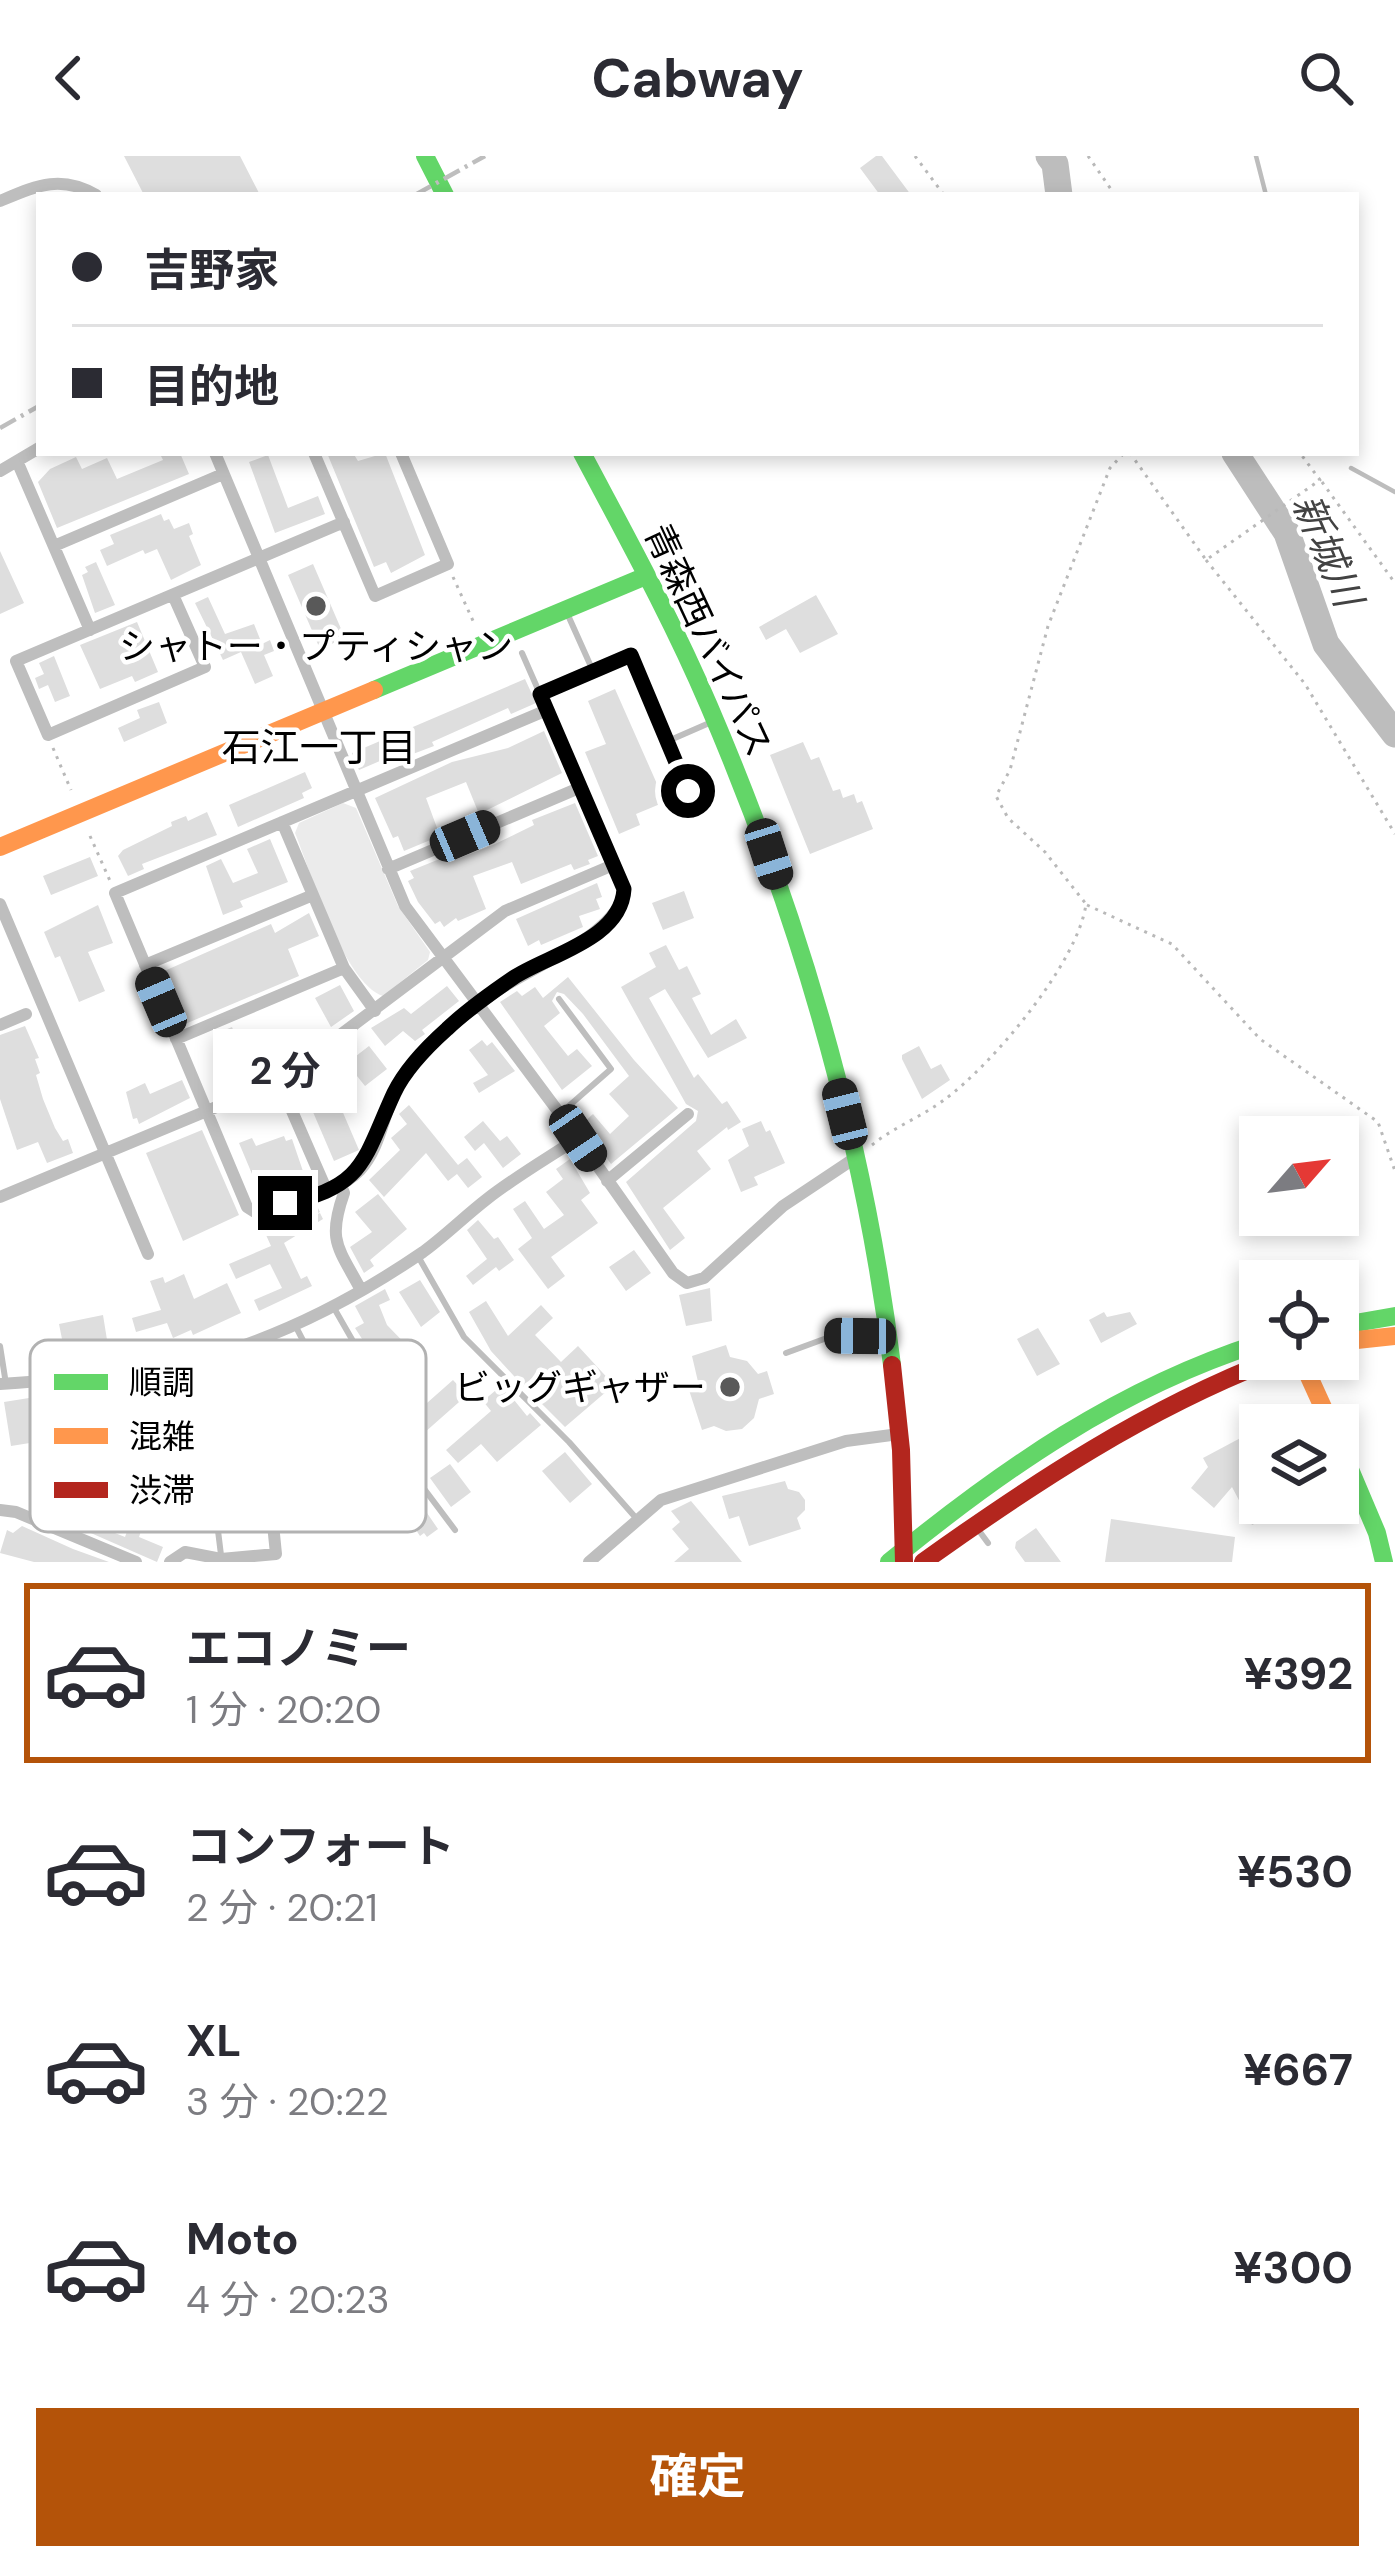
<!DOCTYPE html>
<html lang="ja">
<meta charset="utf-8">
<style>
:root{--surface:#fff;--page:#f7f7f7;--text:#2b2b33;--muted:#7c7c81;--line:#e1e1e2;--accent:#b45309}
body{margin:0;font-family:"DM Sans","Noto Sans JP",sans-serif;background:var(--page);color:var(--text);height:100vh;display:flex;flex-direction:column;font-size:45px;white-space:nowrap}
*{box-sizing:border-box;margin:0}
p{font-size:39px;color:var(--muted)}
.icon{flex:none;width:66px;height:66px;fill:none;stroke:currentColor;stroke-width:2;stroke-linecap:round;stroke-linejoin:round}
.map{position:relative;height:1406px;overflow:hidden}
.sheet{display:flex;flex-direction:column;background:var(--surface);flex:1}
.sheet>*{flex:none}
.top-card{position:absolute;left:36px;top:36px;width:1323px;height:264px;border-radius:0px;box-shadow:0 6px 18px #0003;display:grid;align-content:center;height:264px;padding:0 36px;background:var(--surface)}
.needle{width:78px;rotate:62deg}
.controls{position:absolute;left:1239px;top:960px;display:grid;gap:24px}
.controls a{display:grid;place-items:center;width:120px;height:120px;border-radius:0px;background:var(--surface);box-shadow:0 6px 18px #0003;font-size:60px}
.end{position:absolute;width:54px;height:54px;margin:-27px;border:15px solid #000;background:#fff;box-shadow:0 0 0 6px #fff}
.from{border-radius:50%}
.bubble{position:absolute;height:84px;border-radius:0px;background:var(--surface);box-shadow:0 6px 18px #0003;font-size:39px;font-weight:700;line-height:84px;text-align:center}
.car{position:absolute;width:36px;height:72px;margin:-36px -18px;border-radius:15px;box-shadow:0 0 9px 3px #0007;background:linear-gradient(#222 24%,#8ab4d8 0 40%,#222 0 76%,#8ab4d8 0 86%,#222 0)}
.top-card b{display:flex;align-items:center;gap:42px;height:114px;font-size:45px}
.top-card b+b{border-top:3px solid var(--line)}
.top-card i{width:30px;height:30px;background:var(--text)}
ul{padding:21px 0 0;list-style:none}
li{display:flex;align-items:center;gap:36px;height:180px;margin:0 24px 18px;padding:0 12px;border:6px solid transparent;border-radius:0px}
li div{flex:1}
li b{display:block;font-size:45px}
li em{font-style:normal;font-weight:700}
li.selected{border-color:var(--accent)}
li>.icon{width:108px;height:108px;stroke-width:1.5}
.action{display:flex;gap:24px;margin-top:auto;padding:24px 36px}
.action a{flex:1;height:138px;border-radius:0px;background:var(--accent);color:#fff;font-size:48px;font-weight:700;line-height:138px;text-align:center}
header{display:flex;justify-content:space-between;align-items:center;height:156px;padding:0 36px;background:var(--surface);font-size:54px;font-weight:700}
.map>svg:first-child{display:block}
</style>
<header><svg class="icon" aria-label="back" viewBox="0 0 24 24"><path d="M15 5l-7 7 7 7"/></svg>Cabway<svg class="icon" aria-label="search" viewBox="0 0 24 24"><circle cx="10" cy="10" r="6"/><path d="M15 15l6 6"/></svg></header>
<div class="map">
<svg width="1395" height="1406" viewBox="0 0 1395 1406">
<rect width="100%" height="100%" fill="#fff"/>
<path fill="#ebebeb" d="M343,647L356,652L398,750L430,796L428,804L383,840C343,826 311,716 295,677L299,667Z"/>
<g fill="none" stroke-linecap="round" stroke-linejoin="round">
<path stroke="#bdbdbd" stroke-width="4.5" d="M1256,0L1266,39
M1351,312L1395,336"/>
<path stroke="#bdbdbd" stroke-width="27" d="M1049,0L1055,8L1059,39
M1235,297L1287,377L1326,488L1395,578"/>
</g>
<path fill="#dedede" d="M124,0H240L260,39H144Z
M876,0H882L911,39H880L860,12Z
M169,297H180L189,318L57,372L38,326L50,313L76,301L82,313L107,302L117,323L163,304L161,300Z
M327,297H353L358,305L385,297L425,399L391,417L386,406L374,411Z
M268,299L288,352L318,340L325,358L275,377L249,306Z
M161,358L164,365L169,363L174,373L189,367L193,378L189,380L201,409L171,424L157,393L145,398L143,394L107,410L100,394L114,388L110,379Z
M0,395L24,447L0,458Z
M96,406L115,449L95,457L82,419L88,416L85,411Z
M313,408L345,482L320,493L288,419Z
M816,439L838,478L800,497L786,473L766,484L759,471Z
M208,441L225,478L254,468L262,488L270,484L274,495L264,499L273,520L255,528L241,496L223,504L195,447Z
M137,466L158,516L135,526L132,520L100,533L80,489Z
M54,500L70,540L55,546L48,529L39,533L35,522L44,518L39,507Z
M525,523L536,547L511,558L508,552L432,586L434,590L405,601L403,595L359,614L352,597Z
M615,533L665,646L636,658L640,669L619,678L585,596L606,588L588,545Z
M159,546L167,567L124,586L118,572L140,562L137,554Z
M544,575L562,617L479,658L466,626L426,642L440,680L404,695L398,680L393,682L375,642L452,606L508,592Z
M803,586L811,604L819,601L833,635L840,633L843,642L854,638L857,647L862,645L873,673L810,698L770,599Z
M305,616L312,632L302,637L304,642L238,671L229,649Z
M575,647L598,700L588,704L590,708L574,714L571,708L521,728L512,706L473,720L486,753L458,765L456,762L444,771L440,765L435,768L418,746L408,725L414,722L410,715L447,700L450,706L495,688L534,669L532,664Z
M207,656L217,679L142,708L144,713L128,720L118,700L123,694L172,670L171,666L186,660L188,665Z
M270,683L288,726L240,745L243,751L223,759L206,710L221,703L233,727L258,717L247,693Z
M90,701L98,720L51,739L43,720Z
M597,727L602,741L596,743L600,753L579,760L583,771L541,789L539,784L528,790L516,763Z
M684,735L694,762L663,774L652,747Z
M98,749L113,787L88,796L105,835L79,846L60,800L55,802L44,776Z
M309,757L319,780L288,793L299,820L185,868L181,858L178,859L162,816L271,768L275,777Z
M666,789L679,814L687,810L701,838L692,842L711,879L736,863L747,882L708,902L665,833L649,842L694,922L698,918L722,948L727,945L741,966L728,974L727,971L697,995L711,1013L663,1052L685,1082L670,1094L626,1026L696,965L698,955L686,948L621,831L656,811L649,797Z
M568,821L634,904L678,952L611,1008L582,968L593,958L610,978L629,960L609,938L629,920L583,858L564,838L557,836L552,845L560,857L544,870L568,900L577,893L592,910L562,934L500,846L517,835L522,840L535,831L543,842Z
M340,829L354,855L331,871L315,842Z
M447,830L459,845L422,874L425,878L415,885L403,875L385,890L371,872L404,852L411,858Z
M25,870L39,902L35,903L40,917L36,919L43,943L55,972L63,985L68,983L73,997L47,1007L38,986L17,994L0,943V879Z
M232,871L242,897L250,894L260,916L254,918L256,923L223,936L215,916L226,912L217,887L221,885L218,877Z
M482,884L487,890L492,886L515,915L479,937L473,927L488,919L469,894Z
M369,890L387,913L365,930L357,920L335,938L359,994L334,1005L310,949L305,952L295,936L313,922L338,914Z
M919,890L931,913L941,908L950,924L922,943L902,903V899Z
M182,924L190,942L139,968L137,962L133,963L126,936L145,927L150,938Z
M409,949L458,1009L467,1002L482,1021L468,1032L457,1018L448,1025L426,997L384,1041L369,1024L400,994L391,982L407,968L399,958Z
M483,965L500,985L507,980L521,998L503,1012L484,987L475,995L464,981Z
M761,965L766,976L770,974L785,1007L754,1021L758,1029L741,1036L728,1004L749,990L742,973Z
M202,974L239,1059L183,1085L146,997Z
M284,980L286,985L292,983L306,1024L288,1031L286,1025L260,1037L239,987L252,982L256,990Z
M570,1003L590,1037L581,1044L598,1067L551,1101L565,1120L548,1133L518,1093L532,1082L513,1053L525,1045L544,1073L564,1059L546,1036L563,1023L556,1013Z
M378,1038L407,1073L370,1104L374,1110L364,1117L350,1091L372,1076L355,1056Z
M317,1050L320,1056L312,1060L320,1057L323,1063L284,1087L301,1123L307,1120L312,1130L259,1155L254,1144L282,1132L270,1108L236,1123L229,1108L271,1090L266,1079L290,1070L285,1063Z
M478,1064L494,1083L498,1081L514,1104L499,1115L496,1111L473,1129L466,1120L487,1103L467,1074Z
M634,1094L651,1117L626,1135L609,1111Z
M184,1118L194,1143L227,1127L241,1157L193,1179L191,1174L173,1182L167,1167L136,1176L132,1162L161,1154L150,1125L163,1121L165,1127Z
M420,1124L440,1156L421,1171L399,1136Z
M710,1132L712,1165L686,1170L679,1139Z
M385,1133L390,1144L379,1149L387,1169L422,1205L404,1219L412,1231L400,1239L392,1228L396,1225L383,1207L379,1209L355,1172L364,1167L355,1150Z
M486,1145L508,1180L541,1149L553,1162L535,1179L561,1206L578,1190L614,1229L565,1271L541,1247L554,1235L538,1218L524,1231L491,1195L469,1156Z
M1104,1156L1107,1161L1130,1156L1137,1168L1101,1187L1089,1164Z
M103,1159L108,1190L65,1198L59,1168Z
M1038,1172L1060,1208L1037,1220L1017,1183Z
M726,1189L730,1201L747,1205L758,1218L767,1215L774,1238L759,1243L754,1262L742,1273L726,1275L714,1270L702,1274L689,1234L699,1230L692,1200Z
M453,1224L467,1239L424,1277L410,1262Z
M502,1229L527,1260L530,1257L541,1269L497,1306L481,1288L458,1307L446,1294L491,1255L483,1245Z
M29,1242L36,1286L11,1290L4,1246Z
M1248,1278L1260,1282V1347H1303L1252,1369L1232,1331L1214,1352L1191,1332L1208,1311L1203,1302Z
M565,1296L592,1328L570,1347L542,1315Z
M450,1308L471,1336L451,1351L430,1322Z
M785,1325L788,1333L799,1336L805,1344V1354L797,1362L801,1373L749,1390L739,1360L729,1363L722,1340Z
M407,1328L438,1373L427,1381L424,1377L420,1380L392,1338Z
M59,1342L86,1352L85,1357L103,1365L100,1371L125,1381L129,1370L141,1375L139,1381L163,1391L157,1406L52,1360Z
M691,1345L728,1389L742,1406H674L689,1393L672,1373L680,1366L671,1355Z
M1111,1363L1235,1381L1232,1406H1105Z
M22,1370L73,1393L109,1406H34L0,1397L7,1374L13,1377Z
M1036,1372L1061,1406H1025L1015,1392L1016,1386Z"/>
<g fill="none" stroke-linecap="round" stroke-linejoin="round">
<path stroke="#b9b9b9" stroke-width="3" stroke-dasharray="3 6" stroke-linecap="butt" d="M915,0L944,39
M1088,0L1115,39
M1130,297L1206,404L1320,324L1300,297
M1322,326L1395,427
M1206,404L1305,528L1395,678
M453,421L474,467
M53,592L71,634
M90,680L111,727
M1087,749L1172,788L1260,883L1378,966L1395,1015
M872,989C894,971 921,961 944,944C992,909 1078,807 1086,748L1045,696L1008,662L996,640L1010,614L1048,470L1110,312L1124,297"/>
<path stroke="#bebebe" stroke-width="6" d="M567,457L593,515
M522,497L547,554
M540,538L631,499L668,585L707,568
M668,585L688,635
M559,843L611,913L562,956
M419,1102L464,1181L569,1286L636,1362
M334,1152L416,1295L419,1326L455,1374
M296,1171L337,1250
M0,1190L6,1228
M786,1197L835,1179L881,1180
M197,1204L221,1399
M163,1212L177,1279V1347
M977,1372L988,1387"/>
<path stroke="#bebebe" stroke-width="12" d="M0,45C36,30 60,18 96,39
M215,297L405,750L578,982
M314,297L375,440L448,408L401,297
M17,305L90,474
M0,315L39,292
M54,390L223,318
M173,439L205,511L48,579L16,505L344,366
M547,554L624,733C621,779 526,812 491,839C456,866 412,896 394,938C383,962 379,994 360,1014C335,1040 290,1045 258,1058L247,1051L115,737Z
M282,666L344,812L375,855
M388,713L579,632
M0,748L148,1098
M145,809L313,739
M0,869L26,858
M176,883L344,812
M279,925L326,1033
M607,1025L688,958
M340,1027L344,1037C327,1085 338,1091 361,1134
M0,1041L279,925L505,755L613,709
M0,1228C74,1223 165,1216 236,1192C301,1170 366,1135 423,1096C445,1080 465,1060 487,1043C515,1021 548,1002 578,982L673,1117L687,1127L704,1122L783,1050L855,1002
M0,1354L16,1356L136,1406
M170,1406L185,1396L221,1403L276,1398L267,1309L233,1194
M589,1406L661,1344L846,1285L899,1278"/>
<path stroke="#63d668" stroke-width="18" d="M425,0L445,39
M582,297C626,380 672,463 709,550C799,760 864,983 892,1209
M374,534L646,420
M1338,1170L1395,1160
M1338,1285L1377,1377L1384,1406
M889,1406C1003,1313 1119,1232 1260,1187"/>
<path stroke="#ff974d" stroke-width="18" d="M0,691L374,534
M1338,1186L1395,1180
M1301,1203L1331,1269"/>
<path stroke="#b3261e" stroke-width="18" d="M892,1209L901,1294L904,1406
M923,1406C1035,1326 1146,1253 1275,1203"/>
<path stroke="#bebebe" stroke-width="4.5" stroke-dasharray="18 6 3 6" stroke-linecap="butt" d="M415,39L485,0
M0,272L39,250"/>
</g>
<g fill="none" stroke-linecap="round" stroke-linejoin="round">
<path stroke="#000" stroke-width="15" d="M285,1047C365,1032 364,1002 394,937C405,914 428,890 447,873C466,855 491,837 513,822C547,799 621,784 624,733L540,538L631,499L688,635"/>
</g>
<g fill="#595959" stroke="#fff" stroke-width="4.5">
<circle cx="316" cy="450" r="12"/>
<circle cx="730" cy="1231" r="12"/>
</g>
<g text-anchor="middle" stroke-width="9" stroke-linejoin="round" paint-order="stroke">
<g font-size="36" fill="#000" stroke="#fff">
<text transform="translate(709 484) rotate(65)" y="13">青森西バイパス</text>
</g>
<g font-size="36" fill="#000" stroke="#fff">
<text x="316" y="503">シャトー・プティシャン</text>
<text x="706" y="1244" text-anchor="end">ビッグギャザー</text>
</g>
<g font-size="39" font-style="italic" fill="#424242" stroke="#fff">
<text transform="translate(1328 394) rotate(67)" y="14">新城川</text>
</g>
<g font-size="39" fill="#000" stroke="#fff">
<text x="319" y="605">石江一丁目</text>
</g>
</g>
<rect x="30" y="1184" width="396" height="192" rx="18" fill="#fff" stroke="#b2b2b2" stroke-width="3"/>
<rect x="54" y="1218" width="54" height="16" fill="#63d668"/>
<rect x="54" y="1272" width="54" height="16" fill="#ff974d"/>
<rect x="54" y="1326" width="54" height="16" fill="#b3261e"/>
<g font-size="33" fill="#000">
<text x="129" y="1238">順調</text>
<text x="129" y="1292">混雑</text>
<text x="129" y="1346">渋滞</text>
</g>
</svg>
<div class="controls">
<a><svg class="needle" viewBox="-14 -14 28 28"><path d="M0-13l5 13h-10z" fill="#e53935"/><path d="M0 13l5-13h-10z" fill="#7c7c81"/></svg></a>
<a><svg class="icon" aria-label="locate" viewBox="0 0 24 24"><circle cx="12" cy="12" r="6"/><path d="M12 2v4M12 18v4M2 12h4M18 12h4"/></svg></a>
<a><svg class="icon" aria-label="layers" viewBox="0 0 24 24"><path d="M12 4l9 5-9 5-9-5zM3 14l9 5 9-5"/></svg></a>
</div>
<i class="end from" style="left:688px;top:635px"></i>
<i class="end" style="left:285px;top:1047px"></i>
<div class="bubble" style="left:213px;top:873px;width:144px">2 分</div>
<i class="car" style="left:465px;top:680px;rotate:67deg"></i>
<i class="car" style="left:769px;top:698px;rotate:162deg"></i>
<i class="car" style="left:161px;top:846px;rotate:337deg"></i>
<i class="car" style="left:845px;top:958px;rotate:346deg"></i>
<i class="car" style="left:578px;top:982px;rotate:146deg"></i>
<i class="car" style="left:860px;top:1180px;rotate:271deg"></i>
<div class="top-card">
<b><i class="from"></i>吉野家</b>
<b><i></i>目的地</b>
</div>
</div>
<section class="sheet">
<ul>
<li class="selected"><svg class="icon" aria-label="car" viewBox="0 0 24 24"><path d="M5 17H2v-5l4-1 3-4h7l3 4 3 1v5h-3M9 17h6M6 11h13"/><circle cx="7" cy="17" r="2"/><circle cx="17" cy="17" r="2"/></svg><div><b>エコノミー</b><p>1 分 · 20:20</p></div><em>¥392</em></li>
<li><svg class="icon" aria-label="car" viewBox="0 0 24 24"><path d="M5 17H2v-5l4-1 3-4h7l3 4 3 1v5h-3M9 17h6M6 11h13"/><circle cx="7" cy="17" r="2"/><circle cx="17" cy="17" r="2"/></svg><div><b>コンフォート</b><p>2 分 · 20:21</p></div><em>¥530</em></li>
<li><svg class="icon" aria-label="car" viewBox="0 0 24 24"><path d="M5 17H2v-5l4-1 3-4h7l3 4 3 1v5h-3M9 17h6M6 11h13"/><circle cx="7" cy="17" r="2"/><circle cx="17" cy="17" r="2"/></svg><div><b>XL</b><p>3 分 · 20:22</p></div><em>¥667</em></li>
<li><svg class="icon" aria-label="car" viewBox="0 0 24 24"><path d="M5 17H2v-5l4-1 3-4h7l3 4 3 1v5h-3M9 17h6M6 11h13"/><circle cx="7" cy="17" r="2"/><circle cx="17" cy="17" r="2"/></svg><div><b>Moto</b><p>4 分 · 20:23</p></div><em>¥300</em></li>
</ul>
<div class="action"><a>確定</a></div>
</section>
